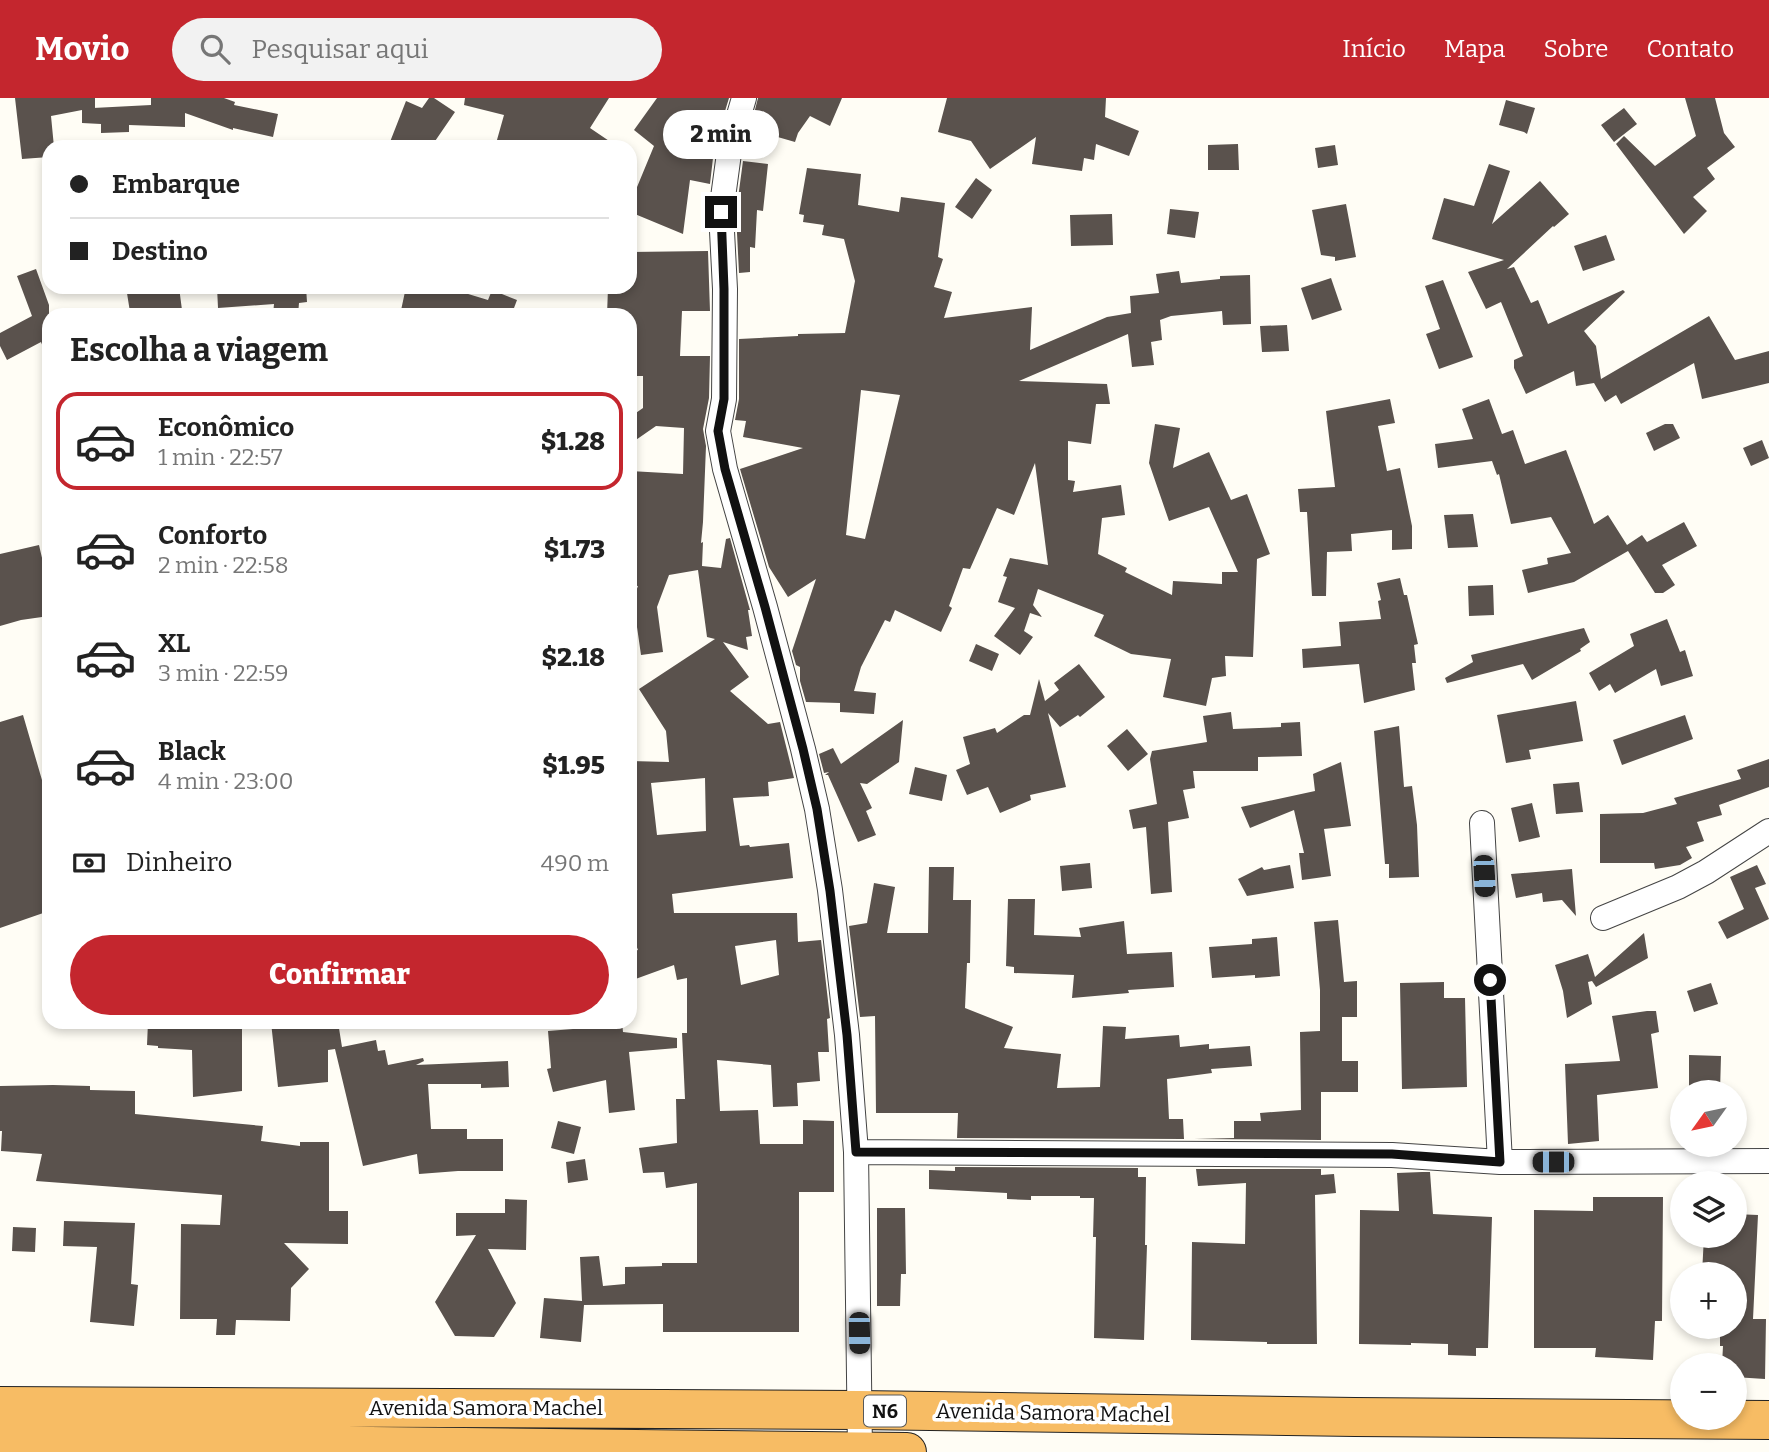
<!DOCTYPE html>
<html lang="pt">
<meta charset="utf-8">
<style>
:root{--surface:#fff;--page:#f2f2f2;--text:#222;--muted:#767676;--line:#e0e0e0;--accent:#c4262e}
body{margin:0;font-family:Bitter,serif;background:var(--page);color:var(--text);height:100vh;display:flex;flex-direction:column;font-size:26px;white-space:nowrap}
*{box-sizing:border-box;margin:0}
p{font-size:23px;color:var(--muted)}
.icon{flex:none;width:38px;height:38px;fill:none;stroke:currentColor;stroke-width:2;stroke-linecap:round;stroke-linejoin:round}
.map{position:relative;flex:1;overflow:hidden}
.panel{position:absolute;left:42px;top:210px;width:595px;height:721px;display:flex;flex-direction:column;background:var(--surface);border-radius:21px;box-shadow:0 4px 10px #0003}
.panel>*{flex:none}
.top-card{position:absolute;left:42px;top:42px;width:595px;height:154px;border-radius:21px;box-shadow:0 4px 10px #0003;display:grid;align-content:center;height:154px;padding:0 28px;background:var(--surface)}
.needle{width:46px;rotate:237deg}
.tools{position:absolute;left:1670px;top:982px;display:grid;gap:14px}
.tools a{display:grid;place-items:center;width:77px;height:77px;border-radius:50%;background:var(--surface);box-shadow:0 4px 10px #0003;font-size:35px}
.end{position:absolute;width:32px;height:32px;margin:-16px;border:9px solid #111;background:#fff;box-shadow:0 0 0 4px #fff}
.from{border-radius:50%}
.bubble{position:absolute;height:49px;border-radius:24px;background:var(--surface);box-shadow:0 4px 10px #0003;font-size:23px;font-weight:800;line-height:49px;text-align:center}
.car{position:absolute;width:21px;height:42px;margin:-21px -10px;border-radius:9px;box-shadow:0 0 5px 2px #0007;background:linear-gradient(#222 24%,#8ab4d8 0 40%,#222 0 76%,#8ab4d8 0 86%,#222 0)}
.top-card b{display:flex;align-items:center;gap:24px;height:66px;font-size:26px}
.top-card b+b{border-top:2px solid var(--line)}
.top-card i{width:18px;height:18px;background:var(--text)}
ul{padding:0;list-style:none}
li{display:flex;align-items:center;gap:21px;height:98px;margin:0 14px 10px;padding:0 14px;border:4px solid transparent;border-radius:21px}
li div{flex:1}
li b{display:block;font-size:26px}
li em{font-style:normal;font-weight:800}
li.selected{border-color:var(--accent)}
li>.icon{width:63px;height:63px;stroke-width:1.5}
h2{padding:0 28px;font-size:32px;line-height:84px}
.pay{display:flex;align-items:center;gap:18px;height:77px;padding:0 28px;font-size:26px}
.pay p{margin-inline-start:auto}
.cta{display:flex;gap:14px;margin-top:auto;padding:14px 28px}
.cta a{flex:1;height:80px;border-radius:42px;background:var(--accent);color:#fff;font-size:28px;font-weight:800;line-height:80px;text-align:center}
header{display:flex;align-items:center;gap:42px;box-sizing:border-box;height:98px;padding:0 35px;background:var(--accent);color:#fff}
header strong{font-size:33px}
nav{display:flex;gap:38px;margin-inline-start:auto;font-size:24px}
.search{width:490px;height:63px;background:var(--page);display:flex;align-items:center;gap:18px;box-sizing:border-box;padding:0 24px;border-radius:38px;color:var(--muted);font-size:26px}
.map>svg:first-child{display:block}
</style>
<header>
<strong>Movio</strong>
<div class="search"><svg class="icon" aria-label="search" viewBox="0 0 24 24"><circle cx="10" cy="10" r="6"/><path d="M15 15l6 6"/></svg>Pesquisar aqui</div>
<nav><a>Início</a><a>Mapa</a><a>Sobre</a><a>Contato</a></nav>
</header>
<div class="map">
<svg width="1769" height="1354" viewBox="0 0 1769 1354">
<rect width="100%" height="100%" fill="#fffdf5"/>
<path fill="#5a524d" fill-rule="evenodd" d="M15,0H95V10H93L151,7V0H224L235,4L234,7L278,16L273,39L233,30V32L185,15V29L129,27V34L101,35V26L82,25V12L51,18L54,49H49V59L22,61Z
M429,0H434L455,14L431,49H388L406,3L422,10Z
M465,0H609L590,30L618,49H495L504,17L464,7Z
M657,0H729L722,23L701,17L691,56L713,60L710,86L690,82L683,136L630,114V106L654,48L634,32Z
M758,0H842L830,28L810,18L798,35L795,44L750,31Z
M947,0H1106L1105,19L1139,33L1129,58L1096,46L1094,62L1084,60L1082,73L1032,66L1036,39L990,71L971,43L938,34Z
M1685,0H1715L1724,35L1735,49L1707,70L1715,81L1693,99L1707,113L1684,136L1616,46L1624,38L1655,68L1696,38Z
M1506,2L1535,10L1527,36L1524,34L1499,27Z
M1624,10L1637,26L1614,44L1601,27Z
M1238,46L1239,72H1208V47Z
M1335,47L1338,67L1318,70L1315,50Z
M743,63L768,66L763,113L757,112L755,150L750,149V174L739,175L736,115Z
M1489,66L1510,73L1492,126L1540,83L1569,116L1554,129L1553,128L1507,171L1514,169L1531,205L1538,202L1548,226L1623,192L1625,194L1584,233L1596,248L1601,281L1709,218L1735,262L1769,253V285L1702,301L1694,265L1621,306L1616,297L1605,304L1594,285L1576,288L1574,273L1526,296L1514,270V262L1523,258L1501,204L1486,211L1468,174L1504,162L1432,141L1444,100L1474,108Z
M807,70L861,76L858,107L899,114L901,99L945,105L938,159L943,161L934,189L952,194L944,220L1032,209L1030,252L1107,219L1131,215L1130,198L1159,195L1156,176L1179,173L1181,185L1220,181V178L1250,177L1251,226L1223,227L1222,213L1171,218L1160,222L1162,242L1151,244L1154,267L1132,269L1128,236L1019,283L1107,286L1110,306H1096L1091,346L1068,343V382L1075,383L1073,394L1121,387L1125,417L1102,420L1098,456L1127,470L1125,474L1172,497L1173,483L1222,486V474H1238L1209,409L1169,423L1149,365L1155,326L1180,330L1173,370L1209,354L1231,402L1247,396L1270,456L1257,461L1253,559L1225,558L1226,578L1212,580L1206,608L1163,599L1171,561L1131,556L1094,538L1104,517L1038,491L1033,507L1042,519L1030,515L1024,533L1033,539L1020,557L994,538L1015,510L998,504L1007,479L1003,478L1010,460L1048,467L1035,365L1014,417L997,410L970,471L963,470L949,508L952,510L941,534L895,512L890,524L885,522L861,569L854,593L876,595L874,616L840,614V605L806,604L800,583V569L796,567L792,553L816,481L788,499L769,469L740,371L803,350L743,339L746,323L735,322L739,301V241L798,238V236L845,235L855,183L844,141L822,137L824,127L803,124L804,117L799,116ZM861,292L900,297L865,441L846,437Z
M976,80L992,92L972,121L955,109Z
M1346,106L1356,159L1335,163V159L1321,157L1312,112Z
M1170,111L1199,114L1195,140L1167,136Z
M1112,116L1113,147L1071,148L1070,117Z
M1606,137L1615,162L1583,173L1574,148Z
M708,153L710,213H682L680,258H710L709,300L703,331L706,348L703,424L701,445L703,444L702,468L721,470L726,441L730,440L750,512H748L752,538L746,539L748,552L723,544L749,579L730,593L768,626L780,624L794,680L768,684L769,698L733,700L740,748L749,747L750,749L789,745L793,780L672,796L674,815H797L798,844L821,842L830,920L827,921L829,954H818L820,983L797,985L798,1008L773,1009L771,967L717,962L720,1013L758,1012L760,1046H803V1022L834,1023V1094H799V1234H663V1206L584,1207L581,1244L540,1240L544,1200L582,1203L580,1159L599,1158L603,1188L625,1186V1169L662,1168V1165H697V1085L666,1090L664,1074L643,1075L639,1050L677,1045L676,1001H685L682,935H687V880L677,882L674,867L630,883V854L638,852L630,832V663L669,664L666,633L639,591L715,541L707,539L698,472L669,477L657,509L663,554L641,557L633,501L638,488L630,487V373L683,376L684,330L656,328L630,346V319L643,310V278H631L630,217H607L608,190L630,191V154ZM705,680L706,733L657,737L651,685ZM776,842L779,877L741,887L735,848Z
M36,171L49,207V259H47L41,244L7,262L0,248V235L32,218L17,178Z
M1331,180L1342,212L1312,222L1301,190Z
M1443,182L1473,259L1439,271L1426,236L1440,231L1425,188Z
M126,189H179L182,212L151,216L150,211L130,214Z
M217,189H306L307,204L299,205L298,217H273L274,206L218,210Z
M406,189H455V192L488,202L492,192L517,202L514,210L521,212V217H400Z
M1287,227L1289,253L1262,254L1260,228Z
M1390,301L1395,325L1378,328L1387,373L1400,370L1412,428V451L1392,452V432L1351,436L1352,453L1327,454L1326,498H1312L1307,414H1300L1298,391L1335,389L1326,313Z
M1489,301L1502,336L1513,332L1525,366L1566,352L1594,426L1608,417L1627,447L1642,437L1647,444L1684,424L1697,448L1662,467L1675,487L1663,495H1655L1628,453L1574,484L1528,495L1522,472L1548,466L1547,460L1571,455L1551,419L1511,426L1499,376L1497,377L1492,363L1438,370L1435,346L1473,341L1462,311Z
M1665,326H1673L1680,340L1654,353L1646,335Z
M1762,342L1769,360L1751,368L1743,350Z
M1473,416L1478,449L1448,450L1444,417Z
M39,447L49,490V518L21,522L0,528V456Z
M1400,480L1404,497H1407L1418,546L1414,547L1416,565H1412L1415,592L1364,605L1359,566L1303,570L1302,551L1341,548L1339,524L1381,521L1378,503L1381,502L1377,485Z
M1493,487L1494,517L1469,518L1468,488Z
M1667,521L1680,554L1685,552L1693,578L1661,588L1656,571L1615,595L1610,586L1599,593L1589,575L1634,548L1630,536Z
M1584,530L1590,544L1580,551L1581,553L1532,582L1523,566L1447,585L1445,580L1473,564L1471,557Z
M976,546L999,556L992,573L969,563Z
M1079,566L1105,599L1080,619L1078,617L1060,629L1048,615L1066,689L1030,697L1031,702L1000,715L988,689L967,697L956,672L970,666L963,639L995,630L997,635L1024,617H1030L1039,581L1045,603L1059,592L1054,585Z
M1576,603L1583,643L1529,652L1531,661L1506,665L1497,617Z
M1231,614L1233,631L1281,629V625L1300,624L1302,658L1258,659V673H1193L1195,690L1183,692L1189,720L1168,724L1172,794L1151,796L1146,729L1133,731L1129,712L1157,706L1150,661L1152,653L1207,644L1203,618Z
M23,617L49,706V772L43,773L49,799V813L0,830V624Z
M1685,617L1693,641L1622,667L1613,642Z
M903,622L899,664L867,686L860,685L872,710L866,713L876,737L858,744L828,677H825L829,674L824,675L819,656L833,650L841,666Z
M1399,628L1404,689L1412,688L1417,727L1419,779L1389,780V766H1385L1374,633Z
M1127,631L1148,656L1128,673L1107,648Z
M1769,661V689L1719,707L1722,717L1697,724L1704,743L1686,749L1692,760L1680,767L1655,771L1654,765H1600V716L1643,715L1677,706L1674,700L1741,681L1737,672Z
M1341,664L1351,728L1324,731L1331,778L1302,782L1299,755H1304L1294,712L1250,730L1241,709L1315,693L1313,676Z
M915,669L947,677L942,703L909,696Z
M1579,684L1583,714L1556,716L1553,686Z
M1532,705L1540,739L1519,744L1511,710Z
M1090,765L1092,790L1062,793L1060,768Z
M1290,767L1294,790L1247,798L1238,781L1262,769L1264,772Z
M1757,767L1766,786L1755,790L1769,821L1727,841L1718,824L1744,811L1730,779Z
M929,769H954L953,802H971L970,865H967L965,910L1013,929L1004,950L1061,956L1057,990L1100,989L1103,928L1126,929L1125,941L1179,937L1180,949L1209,946V951L1250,948L1252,968L1211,971L1212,975L1167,981L1169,1021H1183L1184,1041L957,1040L958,1015H876L875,918L860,919L849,828L867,825L874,785L895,789L887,835H928Z
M1572,771L1576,818L1562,802L1543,804L1542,795L1516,800L1511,776Z
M1008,801H1035L1034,837L1081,839L1079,830L1124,823L1127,856L1172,854L1174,889L1128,892L1129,895L1072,900L1074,877L1014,875V869L1006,868Z
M1338,822L1344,884L1357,883V919H1342V963H1358V994H1321V1042L1194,1041L1234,1040V1023H1261L1260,1015L1301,1012L1300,934L1320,933V892L1314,824Z
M1644,835L1648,860L1596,889L1592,883L1588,884L1592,906L1567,920L1563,893L1555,867L1588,856L1595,879Z
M1277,839L1280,878L1255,880V877L1212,880L1209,849L1252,846V841Z
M1444,884V900H1465L1467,989L1402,991L1400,885Z
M1711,885L1718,906L1694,914L1687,893Z
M1647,913H1656L1659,934L1651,936L1658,990L1597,997L1599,1043L1568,1046L1565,966L1620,963L1612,918Z
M148,924H242V993L193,999L192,952L158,950V948L147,947Z
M271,924H338L342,949L376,942L378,953L385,952L388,967L423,960L424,963L416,967L508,963L509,989L481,990V986H428L431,1031H467V1041H503V1073H458L419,1076L417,1056L363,1068L335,951L328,952V984L278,989Z
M597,924H622L623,934L677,940V950L629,954L635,1012L609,1015L606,982L553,994L547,971L551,970L548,933L598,929Z
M1689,957L1721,958L1720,994H1689Z
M53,987L90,988V992L135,993V1016L263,1028L261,1043L300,1048V1044H329V1113H348V1146L284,1145L309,1171L291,1190L290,1223L236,1222L235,1237H216L217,1221H180L181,1126L220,1127L222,1097L36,1083L42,1056L1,1053L2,1033H0V988Z
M558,1023L581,1029L574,1056L551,1050Z
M585,1061L588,1082L568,1085L566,1064Z
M955,1069L1138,1070V1079H1146L1145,1147H1147L1144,1242L1094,1240L1096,1139H1093L1094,1100H1080V1098H1031V1102L1007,1101V1095L929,1091V1072L955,1073Z
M1196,1071H1321V1077L1334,1076L1336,1095L1315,1097L1317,1246H1267V1244L1191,1242L1192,1144L1245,1146L1246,1085L1198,1088Z
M1422,1074H1430L1433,1116L1492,1119L1488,1250H1476V1258L1448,1257V1246L1411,1245V1247L1359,1246L1360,1112L1399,1113L1397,1075Z
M1593,1099H1663L1662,1223H1655L1653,1262L1595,1259L1596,1250H1534V1112L1593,1113Z
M505,1101L527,1102L526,1152L488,1151L516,1205L494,1239L455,1238L435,1204L476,1137L456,1138V1115H505Z
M877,1110H905L906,1176H901L900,1208H877Z
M1734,1116L1758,1117L1753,1221H1766L1765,1281L1734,1279V1267H1722L1723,1248H1720V1228H1734V1176H1702L1704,1138H1734Z
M64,1123L135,1125L131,1186L138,1187L134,1228L90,1224L97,1149L63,1148Z
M13,1129L36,1130L35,1154L12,1153Z"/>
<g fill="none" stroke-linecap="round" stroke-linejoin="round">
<defs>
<path id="minor" d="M744,0L730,48L721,114L725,191L724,301L718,333L725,371L765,509L803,651L817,711L830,792L847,937L856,1054L860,1353
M1482,725L1500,1064
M1603,820L1678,789L1706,774L1769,733
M856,1054L1392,1057L1500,1064L1769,1063"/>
<path id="trunk" d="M0,1308L860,1312L1355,1319L1769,1322
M0,1344L907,1354"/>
</defs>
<use href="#minor" stroke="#444" stroke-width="26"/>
<use href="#trunk" stroke="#222" stroke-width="40"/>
<use href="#minor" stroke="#fff" stroke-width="24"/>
<use href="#trunk" stroke="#f7bc64" stroke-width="38"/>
</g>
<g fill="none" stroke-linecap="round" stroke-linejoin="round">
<path stroke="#111" stroke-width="9" d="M721,114L724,191V301L718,333L725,371L765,509L803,651L817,711L830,793L847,937L856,1054L1392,1056L1500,1064L1490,882"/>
</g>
<g text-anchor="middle" stroke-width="7" stroke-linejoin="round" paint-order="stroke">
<rect fill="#fff" stroke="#585858" stroke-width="2" x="864" y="1297.5" width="42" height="31" rx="5"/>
<g font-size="19" font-weight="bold" fill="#111">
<text x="885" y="1320">N6</text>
</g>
<g font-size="21" fill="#111" stroke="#fff">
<text x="486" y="1317">Avenida Samora Machel</text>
<text transform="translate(1053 1315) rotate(1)" y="7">Avenida Samora Machel</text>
</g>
</g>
</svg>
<div class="tools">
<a><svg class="needle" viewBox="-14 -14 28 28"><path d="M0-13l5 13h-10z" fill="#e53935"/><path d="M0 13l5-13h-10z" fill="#767676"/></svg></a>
<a><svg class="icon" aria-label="layers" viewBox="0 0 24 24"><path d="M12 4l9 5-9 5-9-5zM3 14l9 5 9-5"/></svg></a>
<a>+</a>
<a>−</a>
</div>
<i class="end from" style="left:1490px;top:882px"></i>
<i class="end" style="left:721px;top:114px"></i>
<div class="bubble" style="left:663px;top:12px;width:116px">2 min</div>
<i class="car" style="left:1484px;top:778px;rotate:177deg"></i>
<i class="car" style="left:1553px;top:1064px;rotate:270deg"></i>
<i class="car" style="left:859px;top:1235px;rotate:179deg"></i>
<div class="top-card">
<b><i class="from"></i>Embarque</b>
<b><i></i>Destino</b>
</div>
<section class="panel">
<h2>Escolha a viagem</h2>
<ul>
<li class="selected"><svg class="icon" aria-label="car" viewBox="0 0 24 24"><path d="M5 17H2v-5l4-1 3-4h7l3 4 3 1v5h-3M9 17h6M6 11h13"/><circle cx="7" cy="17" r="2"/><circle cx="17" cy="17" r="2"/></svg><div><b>Econômico</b><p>1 min · 22:57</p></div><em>$1.28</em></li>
<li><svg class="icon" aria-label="car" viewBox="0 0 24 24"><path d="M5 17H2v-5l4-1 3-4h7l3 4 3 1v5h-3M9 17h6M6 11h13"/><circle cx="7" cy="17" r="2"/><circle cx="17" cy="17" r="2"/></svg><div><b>Conforto</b><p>2 min · 22:58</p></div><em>$1.73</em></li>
<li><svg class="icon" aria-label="car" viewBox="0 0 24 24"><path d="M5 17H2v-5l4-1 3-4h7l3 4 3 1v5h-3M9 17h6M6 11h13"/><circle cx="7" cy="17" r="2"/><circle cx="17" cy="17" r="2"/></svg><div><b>XL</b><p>3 min · 22:59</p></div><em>$2.18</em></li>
<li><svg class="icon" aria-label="car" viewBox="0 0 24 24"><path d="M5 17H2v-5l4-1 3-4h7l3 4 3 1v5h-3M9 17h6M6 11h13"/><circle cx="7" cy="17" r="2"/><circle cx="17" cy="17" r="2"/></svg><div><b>Black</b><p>4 min · 23:00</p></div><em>$1.95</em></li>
</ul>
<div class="pay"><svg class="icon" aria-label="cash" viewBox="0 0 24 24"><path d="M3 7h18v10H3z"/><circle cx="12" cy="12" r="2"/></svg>Dinheiro<p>490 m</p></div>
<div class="cta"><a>Confirmar</a></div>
</section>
</div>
